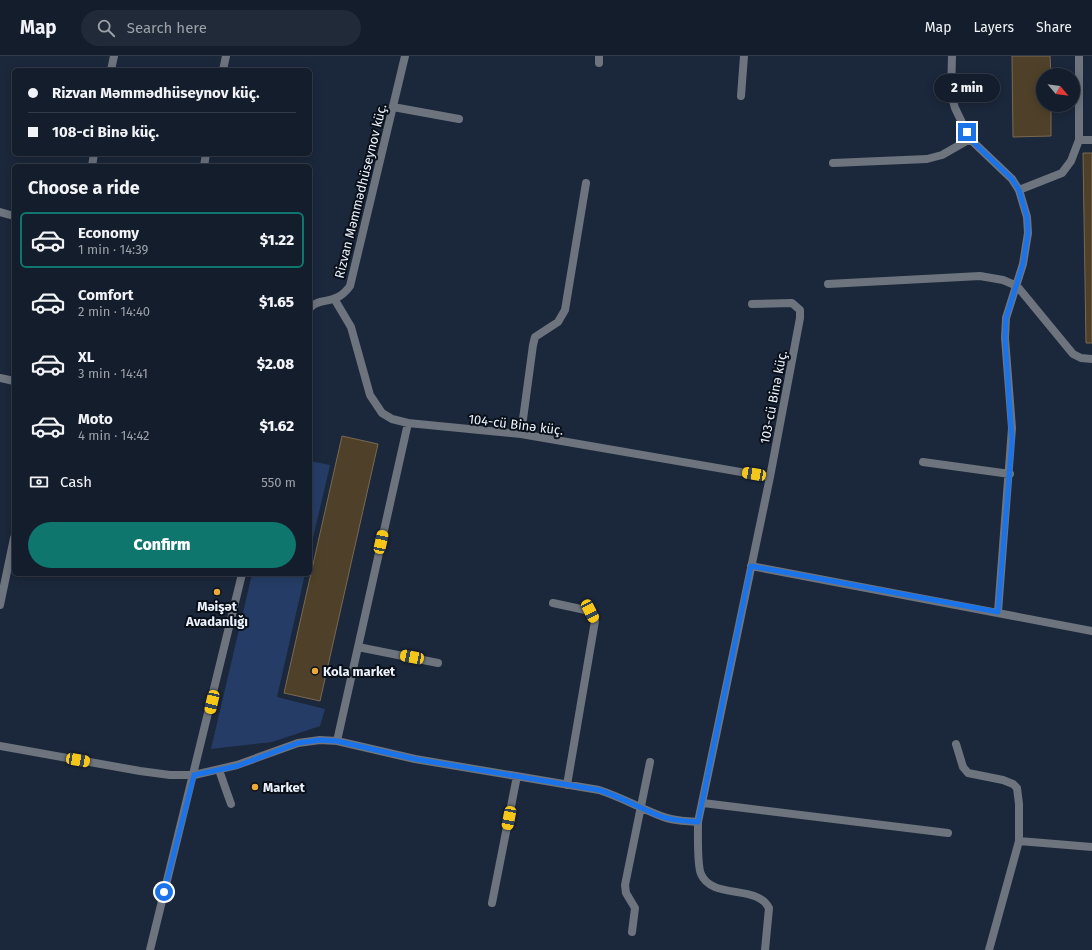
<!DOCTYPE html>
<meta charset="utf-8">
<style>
:root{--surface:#141d2c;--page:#212a38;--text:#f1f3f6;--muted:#9da2a9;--line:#333b48;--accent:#0f766e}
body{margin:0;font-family:"Fira Sans",sans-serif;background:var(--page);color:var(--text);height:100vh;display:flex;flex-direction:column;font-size:15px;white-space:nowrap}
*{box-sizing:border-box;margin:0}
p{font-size:13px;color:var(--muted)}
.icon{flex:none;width:22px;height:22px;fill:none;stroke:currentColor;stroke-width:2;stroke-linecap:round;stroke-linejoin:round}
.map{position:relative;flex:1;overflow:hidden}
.details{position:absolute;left:12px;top:108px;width:300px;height:412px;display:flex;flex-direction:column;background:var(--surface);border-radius:6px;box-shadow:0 2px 10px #0003,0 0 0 1px var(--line)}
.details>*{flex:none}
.hud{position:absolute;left:12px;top:12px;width:300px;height:88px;border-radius:6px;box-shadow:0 2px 10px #0003,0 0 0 1px var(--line);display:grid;align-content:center;height:88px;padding:0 16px;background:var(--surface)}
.needle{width:26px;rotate:119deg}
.controls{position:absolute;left:1036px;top:12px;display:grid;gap:8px}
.controls a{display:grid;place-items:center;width:44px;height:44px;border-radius:50%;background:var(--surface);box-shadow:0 2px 10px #0003,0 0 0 1px var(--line);font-size:20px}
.end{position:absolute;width:18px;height:18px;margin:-9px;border:5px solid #1a73e8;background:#fff;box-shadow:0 0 0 2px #fff}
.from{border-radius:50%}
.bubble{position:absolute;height:28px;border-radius:14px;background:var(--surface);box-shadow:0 2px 10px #0003,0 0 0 1px var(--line);font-size:13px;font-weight:800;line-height:28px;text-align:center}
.car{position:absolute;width:12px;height:24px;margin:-12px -6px;border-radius:5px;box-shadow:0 0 3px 1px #0007;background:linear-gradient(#f5c518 24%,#345 0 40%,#f5c518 0 76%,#345 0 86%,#f5c518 0)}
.hud b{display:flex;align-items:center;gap:14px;height:38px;font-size:15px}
.hud b+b{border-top:1px solid var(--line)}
.hud i{width:10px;height:10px;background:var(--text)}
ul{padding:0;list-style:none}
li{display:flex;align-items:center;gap:12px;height:56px;margin:0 8px 6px;padding:0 8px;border:2px solid transparent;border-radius:6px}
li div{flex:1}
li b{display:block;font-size:15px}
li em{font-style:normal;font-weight:800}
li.selected{border-color:var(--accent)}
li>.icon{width:36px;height:36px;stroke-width:1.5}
h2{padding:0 16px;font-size:18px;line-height:48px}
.pay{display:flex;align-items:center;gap:10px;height:44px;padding:0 16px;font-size:15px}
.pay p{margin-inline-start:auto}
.action{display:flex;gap:8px;margin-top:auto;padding:8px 16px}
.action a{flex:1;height:46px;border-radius:24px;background:var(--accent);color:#fff;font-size:16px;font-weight:800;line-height:46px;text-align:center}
header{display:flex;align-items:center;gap:24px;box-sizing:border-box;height:56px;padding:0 20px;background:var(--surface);border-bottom:1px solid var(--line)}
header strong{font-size:19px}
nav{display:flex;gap:22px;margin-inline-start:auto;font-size:14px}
.search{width:280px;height:36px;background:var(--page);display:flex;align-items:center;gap:10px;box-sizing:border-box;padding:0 14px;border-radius:22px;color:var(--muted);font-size:15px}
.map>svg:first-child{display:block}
</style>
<header>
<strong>Map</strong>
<div class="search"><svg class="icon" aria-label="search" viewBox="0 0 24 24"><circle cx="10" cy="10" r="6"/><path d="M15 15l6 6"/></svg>Search here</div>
<nav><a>Map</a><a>Layers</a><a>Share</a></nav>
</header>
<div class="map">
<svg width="1092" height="894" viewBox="0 0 1092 894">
<rect width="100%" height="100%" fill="#1b273b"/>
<path fill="#253d66" d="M310,405L330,409L310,495Z
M252,518H305L277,641L325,653L320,670L272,686L211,693Z"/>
<path fill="#4f4029" stroke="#7a6951" d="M1012,0H1050L1051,19H1043V49H1051V80L1013,81Z
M1083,97H1092V287H1086Z
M342,380L378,388L320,645L284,637Z"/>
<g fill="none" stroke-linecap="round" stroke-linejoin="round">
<path stroke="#6d747e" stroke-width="8" d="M1079,84H1092
M1019,134L1062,117L1071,105L1079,84V0
M219,714L231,748"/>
<path stroke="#6d747e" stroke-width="8" d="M952,0L951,38L955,52L970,83L1012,123L1019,134L1027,161L1028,177L1023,208L1006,262L1005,282L1012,372L998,556
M599,7V0
M111,14L114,0
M223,14L226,0
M741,40L744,0
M393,51L459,63
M833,107L927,103L942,99L970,83
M92,110L94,98
M204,110L206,98
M0,156L14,160
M828,228L980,220L1003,224L1017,230L1073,298L1081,302L1092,303
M335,244L351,271L370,339L382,357L392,363L408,367L521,378L770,421
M0,322L14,325
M521,378L533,289L535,281L558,266L565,254L586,127
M923,406L1010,418
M751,510L1092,575
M553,547L590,555L595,565L567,729
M0,549L14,482
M358,591L438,607
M337,685L408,367
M956,688L963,711L968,717L1003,724L1013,728L1017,732L1019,748V785L989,894
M0,690L140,715L170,719H194L237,709L298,687L320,684L337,685L415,703L599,734C621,741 640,752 661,760C672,765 685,765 698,766L770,421L800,262V254L792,247L752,248
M703,747L948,777
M698,766C698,778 697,809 701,818C712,844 757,828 769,852L765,894
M1019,785L1092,791
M492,847L517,720
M632,876L635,852L626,837L625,829L650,706"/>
<path stroke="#6d747e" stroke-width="8" d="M310,252C320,240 335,251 350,230L405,0
M150,894L242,518"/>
</g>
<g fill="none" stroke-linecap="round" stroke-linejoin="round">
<path stroke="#1a73e8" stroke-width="5" d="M164,836L194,719L237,710L298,687L320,684L337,685L415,703L599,734C621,741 640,752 660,760C672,765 685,765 698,766L751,510L998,556L1012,384L1005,282L1006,262L1023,208L1028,177L1027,161L1019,134L1012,123L970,83L967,76"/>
</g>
<g fill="#eba939" stroke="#0a1019" stroke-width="1.5">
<circle cx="217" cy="536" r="4"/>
<circle cx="315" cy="615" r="4"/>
<circle cx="255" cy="731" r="4"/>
</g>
<g text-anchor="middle" stroke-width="4" stroke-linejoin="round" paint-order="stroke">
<g font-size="13" fill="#ecf3fe" stroke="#0a1019">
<text transform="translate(360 135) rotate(-76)" y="5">Rizvan Məmmədhüseynov küç.</text>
<text transform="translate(773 341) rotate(-79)" y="5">103-cü Binə küç.</text>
<text transform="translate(516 368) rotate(7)" y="5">104-cü Binə küç.</text>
</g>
<g font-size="13" font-weight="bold" fill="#ecf3fe" stroke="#0a1019" text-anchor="start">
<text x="217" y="555" text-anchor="middle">Məişət<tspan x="217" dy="15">Avadanlığı</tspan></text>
<text x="323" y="620">Kola market</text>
<text x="263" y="736">Market</text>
</g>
</g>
</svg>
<div class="controls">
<a><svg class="needle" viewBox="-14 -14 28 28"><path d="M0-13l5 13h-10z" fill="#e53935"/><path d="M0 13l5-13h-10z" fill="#9da2a9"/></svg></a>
</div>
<i class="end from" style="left:164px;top:836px"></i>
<i class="end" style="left:967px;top:76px"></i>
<div class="bubble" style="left:934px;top:18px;width:66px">2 min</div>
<i class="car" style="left:754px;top:418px;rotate:279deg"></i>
<i class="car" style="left:381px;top:486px;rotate:12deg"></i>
<i class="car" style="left:590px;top:555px;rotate:153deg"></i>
<i class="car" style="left:412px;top:601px;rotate:281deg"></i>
<i class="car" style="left:212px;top:646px;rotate:193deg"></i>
<i class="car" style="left:78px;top:704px;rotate:100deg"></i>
<i class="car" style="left:509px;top:762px;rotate:191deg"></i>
<div class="hud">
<b><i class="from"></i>Rizvan Məmmədhüseynov küç.</b>
<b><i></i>108-ci Binə küç.</b>
</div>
<section class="details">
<h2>Choose a ride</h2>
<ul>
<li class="selected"><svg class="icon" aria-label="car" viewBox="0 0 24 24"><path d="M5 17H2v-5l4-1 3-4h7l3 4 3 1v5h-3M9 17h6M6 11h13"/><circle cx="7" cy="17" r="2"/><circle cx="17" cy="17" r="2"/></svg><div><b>Economy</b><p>1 min · 14:39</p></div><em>$1.22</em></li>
<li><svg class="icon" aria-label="car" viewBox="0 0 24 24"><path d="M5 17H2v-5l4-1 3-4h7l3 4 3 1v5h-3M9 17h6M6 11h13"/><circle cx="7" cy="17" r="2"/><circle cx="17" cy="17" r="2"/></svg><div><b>Comfort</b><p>2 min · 14:40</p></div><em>$1.65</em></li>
<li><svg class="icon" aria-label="car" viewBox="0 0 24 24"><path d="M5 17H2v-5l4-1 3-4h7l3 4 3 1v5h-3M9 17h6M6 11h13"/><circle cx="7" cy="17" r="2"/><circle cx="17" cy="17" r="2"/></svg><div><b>XL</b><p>3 min · 14:41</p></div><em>$2.08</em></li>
<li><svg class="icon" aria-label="car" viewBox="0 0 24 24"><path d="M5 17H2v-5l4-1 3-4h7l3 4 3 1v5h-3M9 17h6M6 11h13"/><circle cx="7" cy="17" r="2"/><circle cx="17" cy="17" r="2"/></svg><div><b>Moto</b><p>4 min · 14:42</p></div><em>$1.62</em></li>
</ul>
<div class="pay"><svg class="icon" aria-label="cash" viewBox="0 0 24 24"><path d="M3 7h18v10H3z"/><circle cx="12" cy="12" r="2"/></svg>Cash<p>550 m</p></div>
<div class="action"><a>Confirm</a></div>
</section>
</div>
